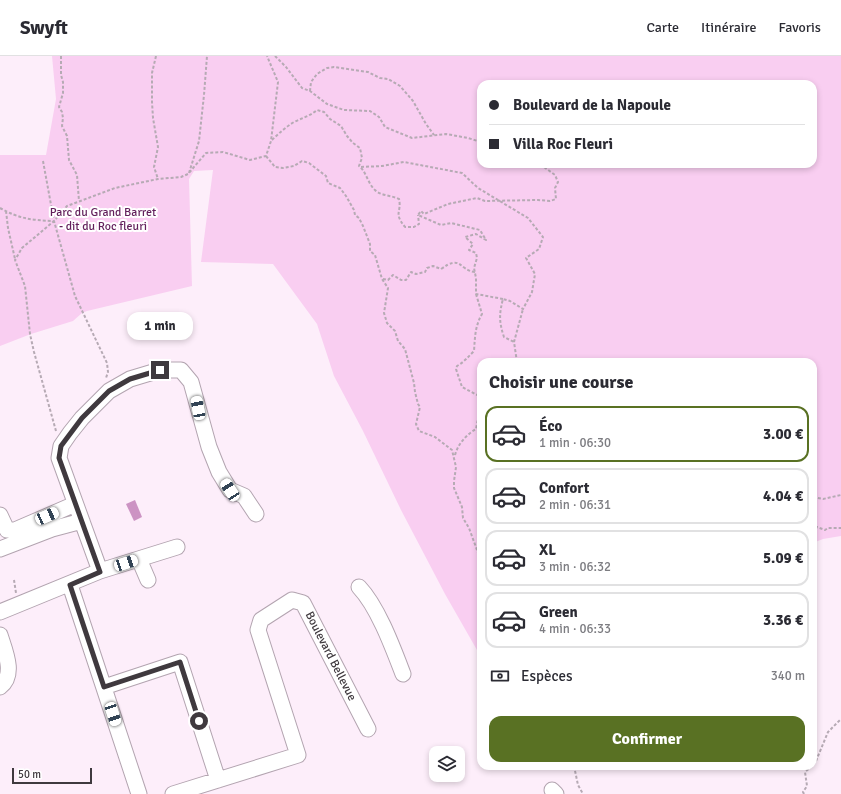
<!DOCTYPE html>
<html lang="fr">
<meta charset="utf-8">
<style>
:root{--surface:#fff;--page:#f2f2f3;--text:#2b2b33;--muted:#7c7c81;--line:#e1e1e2;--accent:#597123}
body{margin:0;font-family:Signika,sans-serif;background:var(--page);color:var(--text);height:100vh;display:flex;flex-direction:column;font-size:15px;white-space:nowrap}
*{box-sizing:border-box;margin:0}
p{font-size:13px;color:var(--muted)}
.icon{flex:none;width:22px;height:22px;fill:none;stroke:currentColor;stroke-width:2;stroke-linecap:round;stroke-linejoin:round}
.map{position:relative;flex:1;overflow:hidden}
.side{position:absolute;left:477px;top:302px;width:340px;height:412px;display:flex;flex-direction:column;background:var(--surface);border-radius:12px;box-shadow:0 2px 6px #0003}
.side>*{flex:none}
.guide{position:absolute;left:477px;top:24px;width:340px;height:88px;border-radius:12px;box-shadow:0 2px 6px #0003;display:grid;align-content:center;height:88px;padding:0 12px;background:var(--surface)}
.buttons{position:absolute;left:429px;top:690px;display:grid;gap:8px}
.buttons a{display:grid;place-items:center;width:36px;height:36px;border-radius:8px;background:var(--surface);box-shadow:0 2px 6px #0003;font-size:20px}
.scale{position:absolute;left:12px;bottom:10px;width:80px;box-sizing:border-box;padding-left:4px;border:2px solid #3f393e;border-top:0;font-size:11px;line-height:14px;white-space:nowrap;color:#3f393e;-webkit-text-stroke:3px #fff;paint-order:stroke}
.end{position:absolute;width:18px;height:18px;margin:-9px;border:5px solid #3f393e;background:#fff;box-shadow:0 0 0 2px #fff}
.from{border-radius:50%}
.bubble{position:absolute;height:28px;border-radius:12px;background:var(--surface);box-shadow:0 2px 6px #0003;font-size:13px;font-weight:700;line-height:28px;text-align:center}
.car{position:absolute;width:12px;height:24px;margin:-12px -6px;border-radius:5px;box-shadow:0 0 3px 1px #0007;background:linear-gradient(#fff 24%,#345 0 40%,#fff 0 76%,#345 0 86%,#fff 0)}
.guide b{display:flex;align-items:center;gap:14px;height:38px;font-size:15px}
.guide b+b{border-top:1px solid var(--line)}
.guide i{width:10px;height:10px;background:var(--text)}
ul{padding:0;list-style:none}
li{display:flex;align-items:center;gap:12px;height:56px;margin:0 8px 6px;padding:0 4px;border:2px solid var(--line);border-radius:12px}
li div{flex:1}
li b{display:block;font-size:15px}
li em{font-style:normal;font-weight:700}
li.selected{border-color:var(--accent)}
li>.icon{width:36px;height:36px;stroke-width:1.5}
h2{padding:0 12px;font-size:18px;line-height:48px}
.pay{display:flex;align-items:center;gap:10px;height:44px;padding:0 12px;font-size:15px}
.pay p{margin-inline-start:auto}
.button{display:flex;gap:8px;margin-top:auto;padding:8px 12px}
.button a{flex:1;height:46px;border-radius:12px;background:var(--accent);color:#fff;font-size:16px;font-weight:700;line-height:46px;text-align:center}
header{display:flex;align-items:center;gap:24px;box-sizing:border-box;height:56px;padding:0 20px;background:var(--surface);border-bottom:1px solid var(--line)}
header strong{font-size:19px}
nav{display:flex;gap:22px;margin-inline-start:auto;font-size:14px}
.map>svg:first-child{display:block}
</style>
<header>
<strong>Swyft</strong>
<nav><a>Carte</a><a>Itinéraire</a><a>Favoris</a></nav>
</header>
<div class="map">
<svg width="841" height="738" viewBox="0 0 841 738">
<rect width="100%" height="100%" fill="#fdeefa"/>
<path fill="#f9cef1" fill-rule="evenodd" d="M52,0H841V480L823,483L813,487V306H481V601L445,538L401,454L363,375L334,320L317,268L273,208L201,206L213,114L194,115L189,123L192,230L87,255L82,257L73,265L31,278L0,290V99H46L56,43ZM481,28H813V108H481Z"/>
<path fill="#cc93c3" d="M135,444L142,461L134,465L126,448Z"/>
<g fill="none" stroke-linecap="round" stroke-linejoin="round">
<defs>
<path id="minor" d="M0,459L7,474H15L75,448
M0,493L52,473L82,465
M139,503L148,524
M100,515L177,491
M70,529L139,738
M359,531C378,551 393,592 403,618
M0,556L100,515L59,402L61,390L70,377L82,362L109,335L130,323L160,314H181L191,326L209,391L219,416L230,434L244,440L256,458
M0,579C5,595 16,619 0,631
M104,631L180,606L218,724
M552,734L556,738
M173,738L298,699L258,574L261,564L292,544L303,547L368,673"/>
</defs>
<use href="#minor" stroke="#b3a4b0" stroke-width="17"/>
<path stroke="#b6aab4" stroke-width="2" stroke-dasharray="3 2" stroke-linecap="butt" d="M61,0V19L63,26V37L59,51L62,56L63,62L62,70L67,80L69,104L77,119L79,145
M156,0L152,17V46L153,62L158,91L154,111L158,123
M275,0L286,11L302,32L310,35L327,48L344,54L370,55L379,61L385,71L412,82L446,78L468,82L481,86
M310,35L311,26L317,18L327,12L334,11L368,16L380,22L388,23L400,30L413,45L426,68L434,79
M272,84C279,77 286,71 294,66C302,62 310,60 317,54L324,56L330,63L341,70L347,80L353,87L360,92L362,102L359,110C366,115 368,128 375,134C381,140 391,139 399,143C402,157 393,156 405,171H414L419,168L418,159
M266,100L275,111L283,112L294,110L302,105L309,107L326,120L328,127L340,132L346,140L354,154L355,159L359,162L363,170L370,188V195L375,199L382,223L388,232L384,257L387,267L395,275L398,285L405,293L414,327L415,336L418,348L420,351L416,368L419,375L435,381L452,394L456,411L454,425V432L462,451L463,462L469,472L481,505
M43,105L54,165L75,240L107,307L108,316L106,322
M361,111L382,110L404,106L462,117L478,132L528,162L543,181L539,193L526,202L535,218L532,236L523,253L510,245L503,243C499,258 499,266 504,281L514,286
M189,117L199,85L204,39L207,0
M0,152C20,163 31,164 53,165
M6,155L8,172L15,203
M383,223L388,224L393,219L401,224H406L411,216L416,218L425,216L427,212L433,210L441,213C462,198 458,214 475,216
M476,238L482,258C475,270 475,281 474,295C468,301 464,306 457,310L456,313L462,331L481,341
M503,243L476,238V222L474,212L477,202L476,197L469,194L473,188L465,181L476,178L486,184L480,174L451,167L441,169L418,159L421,155L424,158L448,148L477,142L485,145L538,144L550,145L556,143L555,132L558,126L555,119L540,108
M517,306L514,286L523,253
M56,375L34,296L30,278L25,230L15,204L22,192L54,165L67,150L115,132L158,123L181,121L188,118L206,97L223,96L250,104L266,100L271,85L278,26L267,0
M455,399C458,388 466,379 476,373L478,363L481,361
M813,441L823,443L841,439
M813,477L817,471L825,474L828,472H841
M14,524L16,537
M813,709L816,705L828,676L841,663
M574,710L578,729L583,738
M804,738L803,736L807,730L805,716L812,710"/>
<use href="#minor" stroke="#fff" stroke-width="15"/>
</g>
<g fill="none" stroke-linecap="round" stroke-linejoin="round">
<path stroke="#3f393e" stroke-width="5" d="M160,314L130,323L109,335L82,362L61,390L59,402L100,516L70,529L104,631L180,606L199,665"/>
</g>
<g text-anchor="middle" stroke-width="4" stroke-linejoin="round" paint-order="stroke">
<g font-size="12" fill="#621f5b" stroke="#fff">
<text x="103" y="160">Parc du Grand Barret<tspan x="103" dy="14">- dit du Roc fleuri</tspan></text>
</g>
<g font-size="12" fill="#3f393e" stroke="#fff">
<text transform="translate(331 600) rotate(63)" y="4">Boulevard Bellevue</text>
</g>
</g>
</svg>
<div class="buttons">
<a><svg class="icon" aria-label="layers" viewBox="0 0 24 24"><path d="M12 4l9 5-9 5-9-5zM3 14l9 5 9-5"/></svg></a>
</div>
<div class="scale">50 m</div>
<i class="end from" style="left:199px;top:665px"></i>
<i class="end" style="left:160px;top:314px"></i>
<div class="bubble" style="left:127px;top:256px;width:66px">1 min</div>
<i class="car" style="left:198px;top:352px;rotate:349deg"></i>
<i class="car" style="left:230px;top:434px;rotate:327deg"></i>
<i class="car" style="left:47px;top:460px;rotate:66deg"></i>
<i class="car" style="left:126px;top:507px;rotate:72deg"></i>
<i class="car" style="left:113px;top:658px;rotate:162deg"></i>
<div class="guide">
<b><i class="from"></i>Boulevard de la Napoule</b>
<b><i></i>Villa Roc Fleuri</b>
</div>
<section class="side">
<h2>Choisir une course</h2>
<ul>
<li class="selected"><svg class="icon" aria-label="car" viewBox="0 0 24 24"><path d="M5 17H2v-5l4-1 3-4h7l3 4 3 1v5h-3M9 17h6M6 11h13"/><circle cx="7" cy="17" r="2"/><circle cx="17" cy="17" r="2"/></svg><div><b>Éco</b><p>1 min · 06:30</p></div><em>3.00 €</em></li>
<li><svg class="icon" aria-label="car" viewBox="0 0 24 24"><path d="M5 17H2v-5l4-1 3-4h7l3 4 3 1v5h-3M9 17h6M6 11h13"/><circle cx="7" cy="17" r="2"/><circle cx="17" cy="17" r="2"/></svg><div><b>Confort</b><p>2 min · 06:31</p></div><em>4.04 €</em></li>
<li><svg class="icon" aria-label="car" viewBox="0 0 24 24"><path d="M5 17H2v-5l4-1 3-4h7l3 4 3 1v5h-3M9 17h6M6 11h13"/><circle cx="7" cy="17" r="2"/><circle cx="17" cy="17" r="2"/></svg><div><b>XL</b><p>3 min · 06:32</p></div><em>5.09 €</em></li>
<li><svg class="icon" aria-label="car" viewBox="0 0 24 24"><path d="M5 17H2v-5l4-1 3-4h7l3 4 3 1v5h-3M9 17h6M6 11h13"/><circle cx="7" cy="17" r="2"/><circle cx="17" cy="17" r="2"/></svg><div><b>Green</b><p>4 min · 06:33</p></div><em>3.36 €</em></li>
</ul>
<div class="pay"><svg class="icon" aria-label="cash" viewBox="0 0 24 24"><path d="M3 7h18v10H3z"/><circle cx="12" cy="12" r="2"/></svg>Espèces<p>340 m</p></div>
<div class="button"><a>Confirmer</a></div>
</section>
</div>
